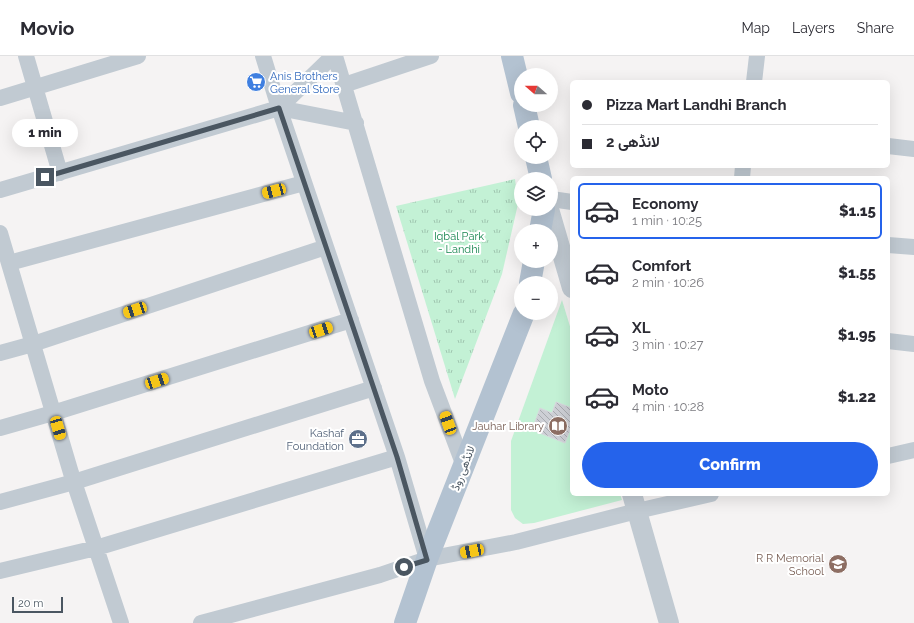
<!DOCTYPE html>
<meta charset="utf-8">
<style>
:root{--surface:#fff;--page:#f7f7f7;--text:#2b2b33;--muted:#7c7c81;--line:#e1e1e2;--accent:#2563eb}
body{margin:0;font-family:Raleway,Vazirmatn,sans-serif;background:var(--page);color:var(--text);height:100vh;display:flex;flex-direction:column;font-size:15px;white-space:nowrap}
*{box-sizing:border-box;margin:0}
p{font-size:13px;color:var(--muted)}
.icon{flex:none;width:22px;height:22px;fill:none;stroke:currentColor;stroke-width:2;stroke-linecap:round;stroke-linejoin:round}
.map{position:relative;flex:1;overflow:hidden}
.side{position:absolute;left:570px;top:120px;width:320px;height:320px;display:flex;flex-direction:column;background:var(--surface);border-radius:6px;box-shadow:0 4px 16px #0002}
.side>*{flex:none}
.top-card{position:absolute;left:570px;top:24px;width:320px;height:88px;border-radius:6px;box-shadow:0 4px 16px #0002;display:grid;align-content:center;height:88px;padding:0 12px;background:var(--surface)}
.needle{width:26px;rotate:290deg}
.fabs{position:absolute;left:514px;top:12px;display:grid;gap:8px}
.fabs a{display:grid;place-items:center;width:44px;height:44px;border-radius:50%;background:var(--surface);box-shadow:0 4px 16px #0002;font-size:20px}
.scale{position:absolute;left:12px;bottom:10px;width:51px;box-sizing:border-box;padding-left:4px;border:2px solid #4a5661;border-top:0;font-size:11px;line-height:14px;white-space:nowrap;color:#4a5661;-webkit-text-stroke:3px #fff;paint-order:stroke}
.end{position:absolute;width:18px;height:18px;margin:-9px;border:5px solid #4a5661;background:#fff;box-shadow:0 0 0 2px #fff}
.from{border-radius:50%}
.bubble{position:absolute;height:28px;border-radius:14px;background:var(--surface);box-shadow:0 4px 16px #0002;font-size:13px;font-weight:800;line-height:28px;text-align:center}
.car{position:absolute;width:12px;height:24px;margin:-12px -6px;border-radius:5px;box-shadow:0 0 3px 1px #0007;background:linear-gradient(#f5c518 24%,#345 0 40%,#f5c518 0 76%,#345 0 86%,#f5c518 0)}
.top-card b{display:flex;align-items:center;gap:14px;height:38px;font-size:15px}
.top-card b+b{border-top:1px solid var(--line)}
.top-card i{width:10px;height:10px;background:var(--text)}
ul{padding:7px 0 0;list-style:none}
li{display:flex;align-items:center;gap:12px;height:56px;margin:0 8px 6px;padding:0 4px;border:2px solid transparent;border-radius:6px}
li div{flex:1}
li b{display:block;font-size:15px}
li em{font-style:normal;font-weight:800}
li.on{border-color:var(--accent)}
li>.icon{width:36px;height:36px;stroke-width:1.5}
.button{display:flex;gap:8px;margin-top:auto;padding:8px 12px}
.button a{flex:1;height:46px;border-radius:24px;background:var(--accent);color:#fff;font-size:16px;font-weight:800;line-height:46px;text-align:center}
header{display:flex;align-items:center;gap:24px;box-sizing:border-box;height:56px;padding:0 20px;background:var(--surface);border-bottom:1px solid var(--line)}
header strong{font-size:19px}
nav{display:flex;gap:22px;margin-inline-start:auto;font-size:14px}
.map>svg:first-child{display:block}
</style>
<header>
<strong>Movio</strong>
<nav><a>Map</a><a>Layers</a><a>Share</a></nav>
</header>
<div class="map">
<svg width="914" height="567" viewBox="0 0 914 567">
<defs>
<pattern id="park-tufts" width="24" height="20" patternUnits="userSpaceOnUse"><rect width="24" height="20" fill="#c3f1d5"/><path d="M3 7l-1-3M5 7V3M7 7l1-3M15 17l-1-3M17 17v-4M19 17l1-3" fill="none" stroke="#a0c6b0"/></pattern>
<pattern id="building-back-hatch" width="6" height="6" patternUnits="userSpaceOnUse"><rect width="6" height="6" fill="#cdcfd5"/><path d="M-1 5l2 2M0 0l6 6M5-1l2 2" fill="none" stroke="#a8abb0"/></pattern>
</defs>
<rect width="100%" height="100%" fill="#f5f3f3"/>
<path fill="#c3f1d5" d="M562,244L572,277V438H620L622,444L534,467L523,468L515,462L511,454V385Z"/>
<path fill="url(#park-tufts)" d="M515,123L518,148L502,218L455,343L396,150Z"/>
<path fill="url(#building-back-hatch)" stroke="#d7d9de" d="M556,346L572,352V369L565,387L532,374L540,352L552,357Z"/>
<g fill="none" stroke-linecap="round" stroke-linejoin="round">
<path stroke="#c1cad2" stroke-width="16" d="M26,0L60,117
M263,0L279,52L397,401L427,503
M335,0L432,325L464,410
M754,26L757,0
M344,29L431,0
M0,42L138,0
M279,52L333,0
M888,90L914,93
M742,122L743,110
M0,134L279,52L356,67
M551,143L572,146
M0,177L71,417L121,567
M888,189L914,191
M9,207L304,127
M888,285L914,288
M0,297L33,288L326,191
M0,372L53,357L351,264
M888,400L914,394
M0,446L74,426L374,332
M0,515L96,492L397,401
M201,567L380,519L427,503L516,486L637,455L711,438"/>
<path stroke="#c1cad2" stroke-width="20" d="M549,153L572,232
M632,438L669,567"/>
<path stroke="#b3c2d1" stroke-width="22" d="M512,0L521,37
M524,49L529,71
M536,101L541,123
M540,175L544,153
M530,227L534,205
M405,567L427,503L524,257"/>
</g>
<g fill="none" stroke-linecap="round" stroke-linejoin="round">
<path stroke="#4a5661" stroke-width="5" d="M45,121L279,52L397,401L427,504L404,511"/>
</g>
<defs>
<symbol id="supermarket-disc" viewBox="-11 -11 22 22"><circle r="9.5" fill="#3f7fe0" stroke="#fff"/><path d="M-6-5.5h2.5l.6 2H6L4.5 2H-2.5L-4.4-4H-6ZM-1.5 3.2a1.3 1.3 0 1 0 .1 0ZM3 3.2a1.3 1.3 0 1 0 .1 0Z" fill="#fff"/></symbol>
<symbol id="library-disc" viewBox="-11 -11 22 22"><circle r="9.5" fill="#8d6e63" stroke="#fff"/><path d="M-6-4Q-3-5.5-.7-3.5V5Q-3 3-6 4ZM6-4Q3-5.5 .7-3.5V5Q3 3 6 4Z" fill="#fff"/></symbol>
<symbol id="office-disc" viewBox="-11 -11 22 22"><circle r="9.5" fill="#5c6f8a" stroke="#fff"/><path d="M-6-3h4V-5.5h4V-3h4V5H-6ZM-1-4.5V-3h2v-1.5ZM-6 0V1H6V0Z" fill="#fff"/></symbol>
<symbol id="school-disc" viewBox="-11 -11 22 22"><circle r="9.5" fill="#8d6e63" stroke="#fff"/><path d="M0-5L7-2L0 1L-7-2ZM-4 1L0 2.5L4 1V4Q0 6-4 4Z" fill="#fff"/></symbol>
</defs>
<g fill-rule="evenodd">
<use href="#supermarket-disc" x="245" y="15" width="22" height="22"/>
<use href="#library-disc" x="547" y="359" width="22" height="22"/>
<use href="#office-disc" x="347" y="372" width="22" height="22"/>
<use href="#school-disc" x="827" y="497" width="22" height="22"/>
</g>
<g text-anchor="middle" stroke-width="4" stroke-linejoin="round" paint-order="stroke">
<g font-size="11" fill="#366cbe" stroke="#fff" text-anchor="start">
<text x="270" y="24">Anis Brothers<tspan x="270" dy="13">General Store</tspan></text>
</g>
<g font-size="11" fill="#17864f" stroke="#fff">
<text x="459" y="184">Iqbal Park<tspan x="459" dy="13">- Landhi</tspan></text>
</g>
<g font-size="11" fill="#785e54" stroke="#fff" text-anchor="end">
<text x="544" y="374">Jauhar Library</text>
<text x="824" y="506">R R Memorial<tspan x="824" dy="13">School</tspan></text>
</g>
<g font-size="11" fill="#4e5e75" stroke="#fff" text-anchor="end">
<text x="344" y="381">Kashaf<tspan x="344" dy="13">Foundation</tspan></text>
</g>
<g font-size="11" fill="#4a5661" stroke="#fff">
<text transform="translate(463 412) rotate(-69)" y="4">لانڈھی روڈ</text>
</g>
</g>
</svg>
<div class="fabs">
<a><svg class="needle" viewBox="-14 -14 28 28"><path d="M0-13l5 13h-10z" fill="#e53935"/><path d="M0 13l5-13h-10z" fill="#7c7c81"/></svg></a>
<a><svg class="icon" aria-label="locate" viewBox="0 0 24 24"><circle cx="12" cy="12" r="6"/><path d="M12 2v4M12 18v4M2 12h4M18 12h4"/></svg></a>
<a><svg class="icon" aria-label="layers" viewBox="0 0 24 24"><path d="M12 4l9 5-9 5-9-5zM3 14l9 5 9-5"/></svg></a>
<a>+</a>
<a>−</a>
</div>
<div class="scale">20 m</div>
<i class="end from" style="left:404px;top:511px"></i>
<i class="end" style="left:45px;top:121px"></i>
<div class="bubble" style="left:12px;top:63px;width:66px">1 min</div>
<i class="car" style="left:274px;top:135px;rotate:255deg"></i>
<i class="car" style="left:135px;top:254px;rotate:252deg"></i>
<i class="car" style="left:321px;top:274px;rotate:72deg"></i>
<i class="car" style="left:157px;top:325px;rotate:72deg"></i>
<i class="car" style="left:448px;top:367px;rotate:340deg"></i>
<i class="car" style="left:58px;top:372px;rotate:164deg"></i>
<i class="car" style="left:472px;top:495px;rotate:259deg"></i>
<div class="top-card">
<b><i class="from"></i>Pizza Mart Landhi Branch</b>
<b><i></i>لانڈھی 2</b>
</div>
<section class="side">
<ul>
<li class="on"><svg class="icon" aria-label="car" viewBox="0 0 24 24"><path d="M5 17H2v-5l4-1 3-4h7l3 4 3 1v5h-3M9 17h6M6 11h13"/><circle cx="7" cy="17" r="2"/><circle cx="17" cy="17" r="2"/></svg><div><b>Economy</b><p>1 min · 10:25</p></div><em>$1.15</em></li>
<li><svg class="icon" aria-label="car" viewBox="0 0 24 24"><path d="M5 17H2v-5l4-1 3-4h7l3 4 3 1v5h-3M9 17h6M6 11h13"/><circle cx="7" cy="17" r="2"/><circle cx="17" cy="17" r="2"/></svg><div><b>Comfort</b><p>2 min · 10:26</p></div><em>$1.55</em></li>
<li><svg class="icon" aria-label="car" viewBox="0 0 24 24"><path d="M5 17H2v-5l4-1 3-4h7l3 4 3 1v5h-3M9 17h6M6 11h13"/><circle cx="7" cy="17" r="2"/><circle cx="17" cy="17" r="2"/></svg><div><b>XL</b><p>3 min · 10:27</p></div><em>$1.95</em></li>
<li><svg class="icon" aria-label="car" viewBox="0 0 24 24"><path d="M5 17H2v-5l4-1 3-4h7l3 4 3 1v5h-3M9 17h6M6 11h13"/><circle cx="7" cy="17" r="2"/><circle cx="17" cy="17" r="2"/></svg><div><b>Moto</b><p>4 min · 10:28</p></div><em>$1.22</em></li>
</ul>
<div class="button"><a>Confirm</a></div>
</section>
</div>
